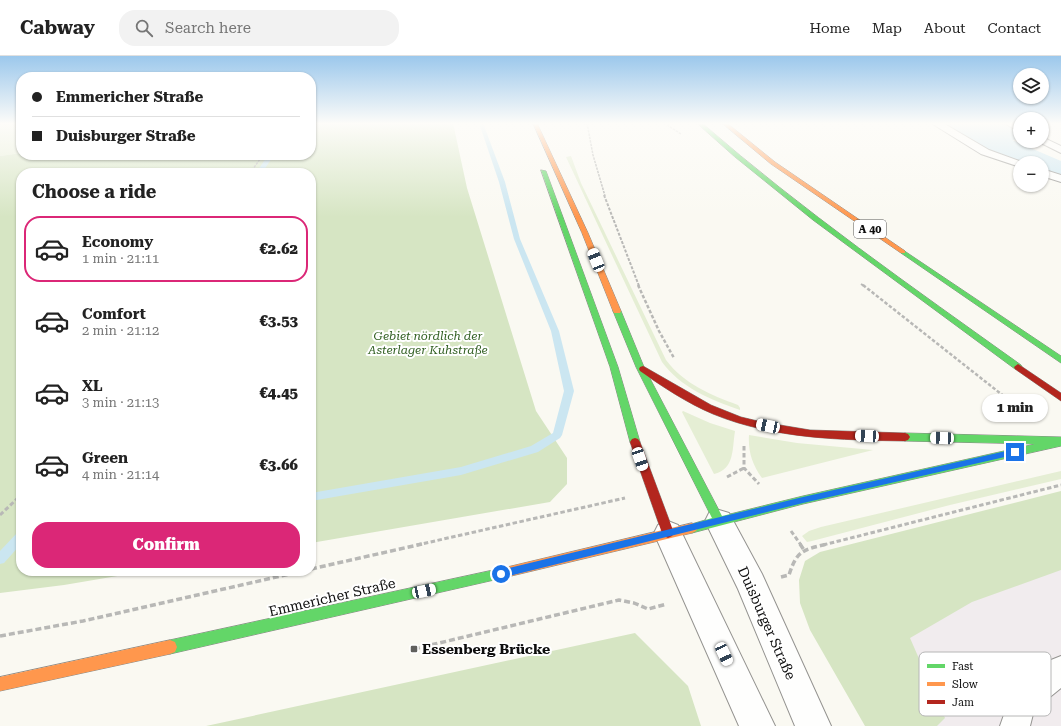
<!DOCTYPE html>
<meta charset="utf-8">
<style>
:root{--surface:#fff;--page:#f2f2f2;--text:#222;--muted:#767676;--line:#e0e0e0;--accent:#db2777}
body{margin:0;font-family:"Roboto Serif",serif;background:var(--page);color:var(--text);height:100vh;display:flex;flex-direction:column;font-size:15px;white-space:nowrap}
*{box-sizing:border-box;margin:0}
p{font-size:13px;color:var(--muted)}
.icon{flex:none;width:22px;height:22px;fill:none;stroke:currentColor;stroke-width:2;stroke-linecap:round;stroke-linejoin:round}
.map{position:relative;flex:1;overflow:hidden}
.side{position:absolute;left:16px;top:112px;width:300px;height:408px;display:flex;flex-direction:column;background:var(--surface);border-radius:16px;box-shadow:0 1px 3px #0004}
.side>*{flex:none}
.guide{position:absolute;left:16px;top:16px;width:300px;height:88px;border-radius:16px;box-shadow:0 1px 3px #0004;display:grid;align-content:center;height:88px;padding:0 16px;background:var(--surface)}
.controls{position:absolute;left:1013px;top:12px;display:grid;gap:8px}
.controls a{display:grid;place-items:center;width:36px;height:36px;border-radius:50%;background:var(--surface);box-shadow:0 1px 3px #0004;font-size:20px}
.end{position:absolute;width:18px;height:18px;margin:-9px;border:5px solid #1a73e8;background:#fff;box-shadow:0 0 0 2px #fff}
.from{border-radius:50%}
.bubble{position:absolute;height:28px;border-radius:14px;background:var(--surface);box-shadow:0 1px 3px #0004;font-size:13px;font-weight:800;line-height:28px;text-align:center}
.car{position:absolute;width:12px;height:24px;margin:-12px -6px;border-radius:5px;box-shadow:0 0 3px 1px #0007;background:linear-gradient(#fff 24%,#345 0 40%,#fff 0 76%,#345 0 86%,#fff 0)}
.guide b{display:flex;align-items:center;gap:14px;height:38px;font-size:15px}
.guide b+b{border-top:1px solid var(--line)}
.guide i{width:10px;height:10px;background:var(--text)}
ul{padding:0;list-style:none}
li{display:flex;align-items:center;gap:12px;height:66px;margin:0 8px 6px;padding:0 8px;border:2px solid transparent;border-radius:16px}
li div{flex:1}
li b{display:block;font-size:15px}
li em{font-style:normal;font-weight:800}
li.current{border-color:var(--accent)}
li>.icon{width:36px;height:36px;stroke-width:1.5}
h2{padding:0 16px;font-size:18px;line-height:48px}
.primary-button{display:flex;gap:8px;margin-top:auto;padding:8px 16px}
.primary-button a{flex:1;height:46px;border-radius:16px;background:var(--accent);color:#fff;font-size:16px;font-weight:800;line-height:46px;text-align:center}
header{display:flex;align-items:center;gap:24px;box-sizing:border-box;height:56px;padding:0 20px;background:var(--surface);border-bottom:1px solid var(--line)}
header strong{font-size:19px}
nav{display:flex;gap:22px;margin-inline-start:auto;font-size:14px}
.search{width:280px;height:36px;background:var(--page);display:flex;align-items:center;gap:10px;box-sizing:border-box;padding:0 14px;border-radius:16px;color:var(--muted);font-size:15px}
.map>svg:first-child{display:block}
</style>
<header>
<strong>Cabway</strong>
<div class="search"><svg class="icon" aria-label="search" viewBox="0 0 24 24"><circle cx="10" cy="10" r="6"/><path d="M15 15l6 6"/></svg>Search here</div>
<nav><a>Home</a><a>Map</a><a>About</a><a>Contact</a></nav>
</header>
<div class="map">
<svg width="1061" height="670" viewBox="0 0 1061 670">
<rect width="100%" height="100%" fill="#faf9f2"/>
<path fill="#f1ecee" d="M1061,484V670H912L856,561Z"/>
<path fill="#e5eed4" d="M0,67H21V97L0,100Z
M571,100L581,127L666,304C684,328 711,339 738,349L740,352V354C711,344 680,331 662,306L566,101Z
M683,355L710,367L735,375C732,393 735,413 714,418L682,356Z
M749,379L797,387L873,394L762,422C752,408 748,395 749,379Z
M1061,415V423L950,449L812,485L807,486L802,480L809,475L821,471Z"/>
<path fill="#d6e5c3" d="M311,67H453L467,132L536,355L567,402V428L550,446L311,487V117H21V515H147L64,529L0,537V100L21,97V99H311Z
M1061,435V514L972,546L910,582L945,662L937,670H865L810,574L800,547L799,524L805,505L820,496Z
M635,577L688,630L701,670H206Z"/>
<path fill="#cbe6f1" d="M941,67H1004L1020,75V83L1012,84L1061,105V121L1042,114V107H1022L984,92Z"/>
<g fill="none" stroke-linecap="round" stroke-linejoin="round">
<path fill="#cbe6f1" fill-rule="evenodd" d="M479,67H483L505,126L520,183L559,275L574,335L562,379L560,382L538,396L461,419L311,445V437L461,411L531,390L553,377L564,335L551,275L514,183L499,126Z
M268,99H274L262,117H256Z
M21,475V488L4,507L0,508V495L17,477Z"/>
<defs>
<path id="lane" d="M931,67H943L989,94L1025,107H1020V111L981,98Z
M1004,67H1016L1020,69V76Z
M1042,81L1061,90V97L1039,86L1038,85H1042Z
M1042,113L1061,119V126L1042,120Z
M1061,600V632L1034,654L1030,670H1000L1012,636L1051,604Z"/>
<path id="street" d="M719,454L729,457L762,518L831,670H795L738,533L705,465L709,457Z
M668,465L678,469L775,670H739L654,477L658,469Z"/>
<path id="fast" d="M697,67H702C803,155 912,231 1021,309L1022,311L1021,313H1015L813,164L735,101Z
M541,114L546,115L618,311L640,386L638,389H632L630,386L610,311Z
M903,194L1061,300V307L901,197L900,196Z
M614,253H617L621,255L644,311L722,460L803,440L1035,388L905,385L902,384L900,381L902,378L905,377L1061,381V390L803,448L692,477L688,475L686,472L688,469L712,462L636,311L613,255Z
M503,512L507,513L509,517L507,521L503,522L170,598L165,596L163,591L165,586L170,584Z"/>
<path id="slow" d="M533,67H537L588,177L621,255L620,257H614L613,255L582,177Z
M722,67H727L775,106L905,195V197H901L771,108Z
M692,467L696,469L698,472L696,475L692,477L503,522L499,521L497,517L499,513L503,512Z
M170,584L175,586L177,591L175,596L170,598L0,635V621Z"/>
<path id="jam" d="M1018,308L1061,337V345L1015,313L1014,311Z
M643,310L711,349L741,361L762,366L810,374L905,377L908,378L910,381L908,384L905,385C841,384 774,383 713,358C687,347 663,331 640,315L639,313L640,311Z
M635,382L638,383L640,386L674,477L672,480L668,482L664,480L662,477L630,386L632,383Z"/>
</defs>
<use href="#lane" stroke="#949390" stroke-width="2"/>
<use href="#street" stroke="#949390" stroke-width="2"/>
<use href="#fast" stroke="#8a8a87" stroke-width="1"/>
<use href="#slow" stroke="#8a8a87" stroke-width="1"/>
<use href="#jam" stroke="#8a8a87" stroke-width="1"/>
<path stroke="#b8b8b6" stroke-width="1.5" stroke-dasharray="2.5 1" stroke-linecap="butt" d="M587,67L593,99L605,140
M664,67L681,78
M250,117L263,99"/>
<path stroke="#b8b8b6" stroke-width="2" stroke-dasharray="3 1.5" stroke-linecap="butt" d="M604,139L639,230
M861,228L864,230"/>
<path stroke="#b8b8b6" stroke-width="2.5" stroke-dasharray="3.5 2" stroke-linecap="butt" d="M638,229L659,275L674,302
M863,229L1010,345"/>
<path stroke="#b8b8b6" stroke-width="3" stroke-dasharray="4.5 2.5" stroke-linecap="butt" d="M1009,344L1027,358
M744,390V412L759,428
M727,421L744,412
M0,459L21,439
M791,475L801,489
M417,489L625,442
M823,489L1061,429"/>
<path stroke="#b8b8b6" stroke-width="3.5" stroke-dasharray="6 3" stroke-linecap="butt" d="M800,488L804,494
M311,513L422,488
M781,521L789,519C797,494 803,494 827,488
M0,580L83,565L303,515
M414,593L619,544L634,547L648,553L667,548"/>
<use href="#lane" fill="#fefefd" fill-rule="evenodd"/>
<use href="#street" fill="#fefefd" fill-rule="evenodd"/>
<use href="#fast" fill="#63d668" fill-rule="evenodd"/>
<use href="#slow" fill="#ff974d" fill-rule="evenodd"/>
<use href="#jam" fill="#b3261e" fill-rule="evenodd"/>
</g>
<linearGradient id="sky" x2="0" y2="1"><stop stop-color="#9cc8ec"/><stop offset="0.42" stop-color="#fdfcf9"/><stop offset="1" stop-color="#fdfcf9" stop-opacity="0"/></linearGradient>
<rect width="1061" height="161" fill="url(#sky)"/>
<path fill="#1a73e8" d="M1015,393L1018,394V398L803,447L501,522L498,520L497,518L498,515L501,514L803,441Z"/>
<rect fill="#60605d" stroke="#fff" stroke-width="1.5" x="410" y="589" width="8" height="8" rx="2"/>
<g text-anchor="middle" stroke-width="4" stroke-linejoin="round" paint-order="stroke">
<rect fill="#fff" stroke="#565656" stroke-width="1" x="854" y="164" width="32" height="18" rx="3"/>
<g font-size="11" font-weight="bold" fill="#0d0d0d">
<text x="870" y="177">A 40</text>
</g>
<g font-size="12" font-style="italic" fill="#326023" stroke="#fff">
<text x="428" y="284">Gebiet nördlich der<tspan x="428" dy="14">Asterlager Kuhstraße</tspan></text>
</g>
<g font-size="14" fill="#0d0d0d" stroke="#fff">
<text transform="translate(332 541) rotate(-13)" y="5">Emmericher Straße</text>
<text transform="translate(767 567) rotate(66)" y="5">Duisburger Straße</text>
</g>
<g font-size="14" font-weight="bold" fill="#0d0d0d" stroke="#fff" text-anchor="start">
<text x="422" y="598">Essenberg Brücke</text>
</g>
</g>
<rect x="919" y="596" width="132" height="64" rx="6" fill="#fff" stroke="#b6b6b6" stroke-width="1"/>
<rect x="927" y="608" width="18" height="4" fill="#63d668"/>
<rect x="927" y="626" width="18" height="4" fill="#ff974d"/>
<rect x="927" y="644" width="18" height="4" fill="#b3261e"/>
<g font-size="11" fill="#0d0d0d">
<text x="952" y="614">Fast</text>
<text x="952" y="632">Slow</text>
<text x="952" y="650">Jam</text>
</g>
</svg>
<div class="controls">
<a><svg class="icon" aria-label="layers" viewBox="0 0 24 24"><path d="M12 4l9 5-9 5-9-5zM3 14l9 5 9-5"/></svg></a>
<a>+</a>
<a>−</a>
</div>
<i class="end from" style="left:501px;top:518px"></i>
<i class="end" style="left:1015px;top:396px"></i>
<div class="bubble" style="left:982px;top:338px;width:66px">1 min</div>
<i class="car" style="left:596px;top:204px;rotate:338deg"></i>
<i class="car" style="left:768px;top:370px;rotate:282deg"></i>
<i class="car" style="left:867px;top:380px;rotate:273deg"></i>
<i class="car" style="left:942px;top:382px;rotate:272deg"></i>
<i class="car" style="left:640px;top:403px;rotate:161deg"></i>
<i class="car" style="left:424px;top:535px;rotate:78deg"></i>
<i class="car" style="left:724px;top:598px;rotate:155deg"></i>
<div class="guide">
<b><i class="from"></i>Emmericher Straße</b>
<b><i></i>Duisburger Straße</b>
</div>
<section class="side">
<h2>Choose a ride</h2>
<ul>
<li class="current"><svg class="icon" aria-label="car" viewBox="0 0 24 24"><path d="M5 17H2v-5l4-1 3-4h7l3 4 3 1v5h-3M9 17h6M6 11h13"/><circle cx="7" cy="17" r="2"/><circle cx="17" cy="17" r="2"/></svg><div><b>Economy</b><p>1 min · 21:11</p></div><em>€2.62</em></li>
<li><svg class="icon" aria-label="car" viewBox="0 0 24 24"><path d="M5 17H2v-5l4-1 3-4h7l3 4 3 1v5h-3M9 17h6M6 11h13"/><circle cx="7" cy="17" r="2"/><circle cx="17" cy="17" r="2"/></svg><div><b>Comfort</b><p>2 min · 21:12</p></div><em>€3.53</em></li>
<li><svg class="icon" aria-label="car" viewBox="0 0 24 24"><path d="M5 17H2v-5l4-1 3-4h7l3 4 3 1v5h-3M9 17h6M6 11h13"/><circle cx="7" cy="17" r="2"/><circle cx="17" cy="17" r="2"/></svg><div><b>XL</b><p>3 min · 21:13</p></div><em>€4.45</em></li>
<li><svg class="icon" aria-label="car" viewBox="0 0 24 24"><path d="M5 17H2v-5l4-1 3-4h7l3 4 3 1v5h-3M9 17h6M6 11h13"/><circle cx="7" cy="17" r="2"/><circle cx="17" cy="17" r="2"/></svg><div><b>Green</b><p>4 min · 21:14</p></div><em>€3.66</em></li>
</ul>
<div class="primary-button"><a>Confirm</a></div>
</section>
</div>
